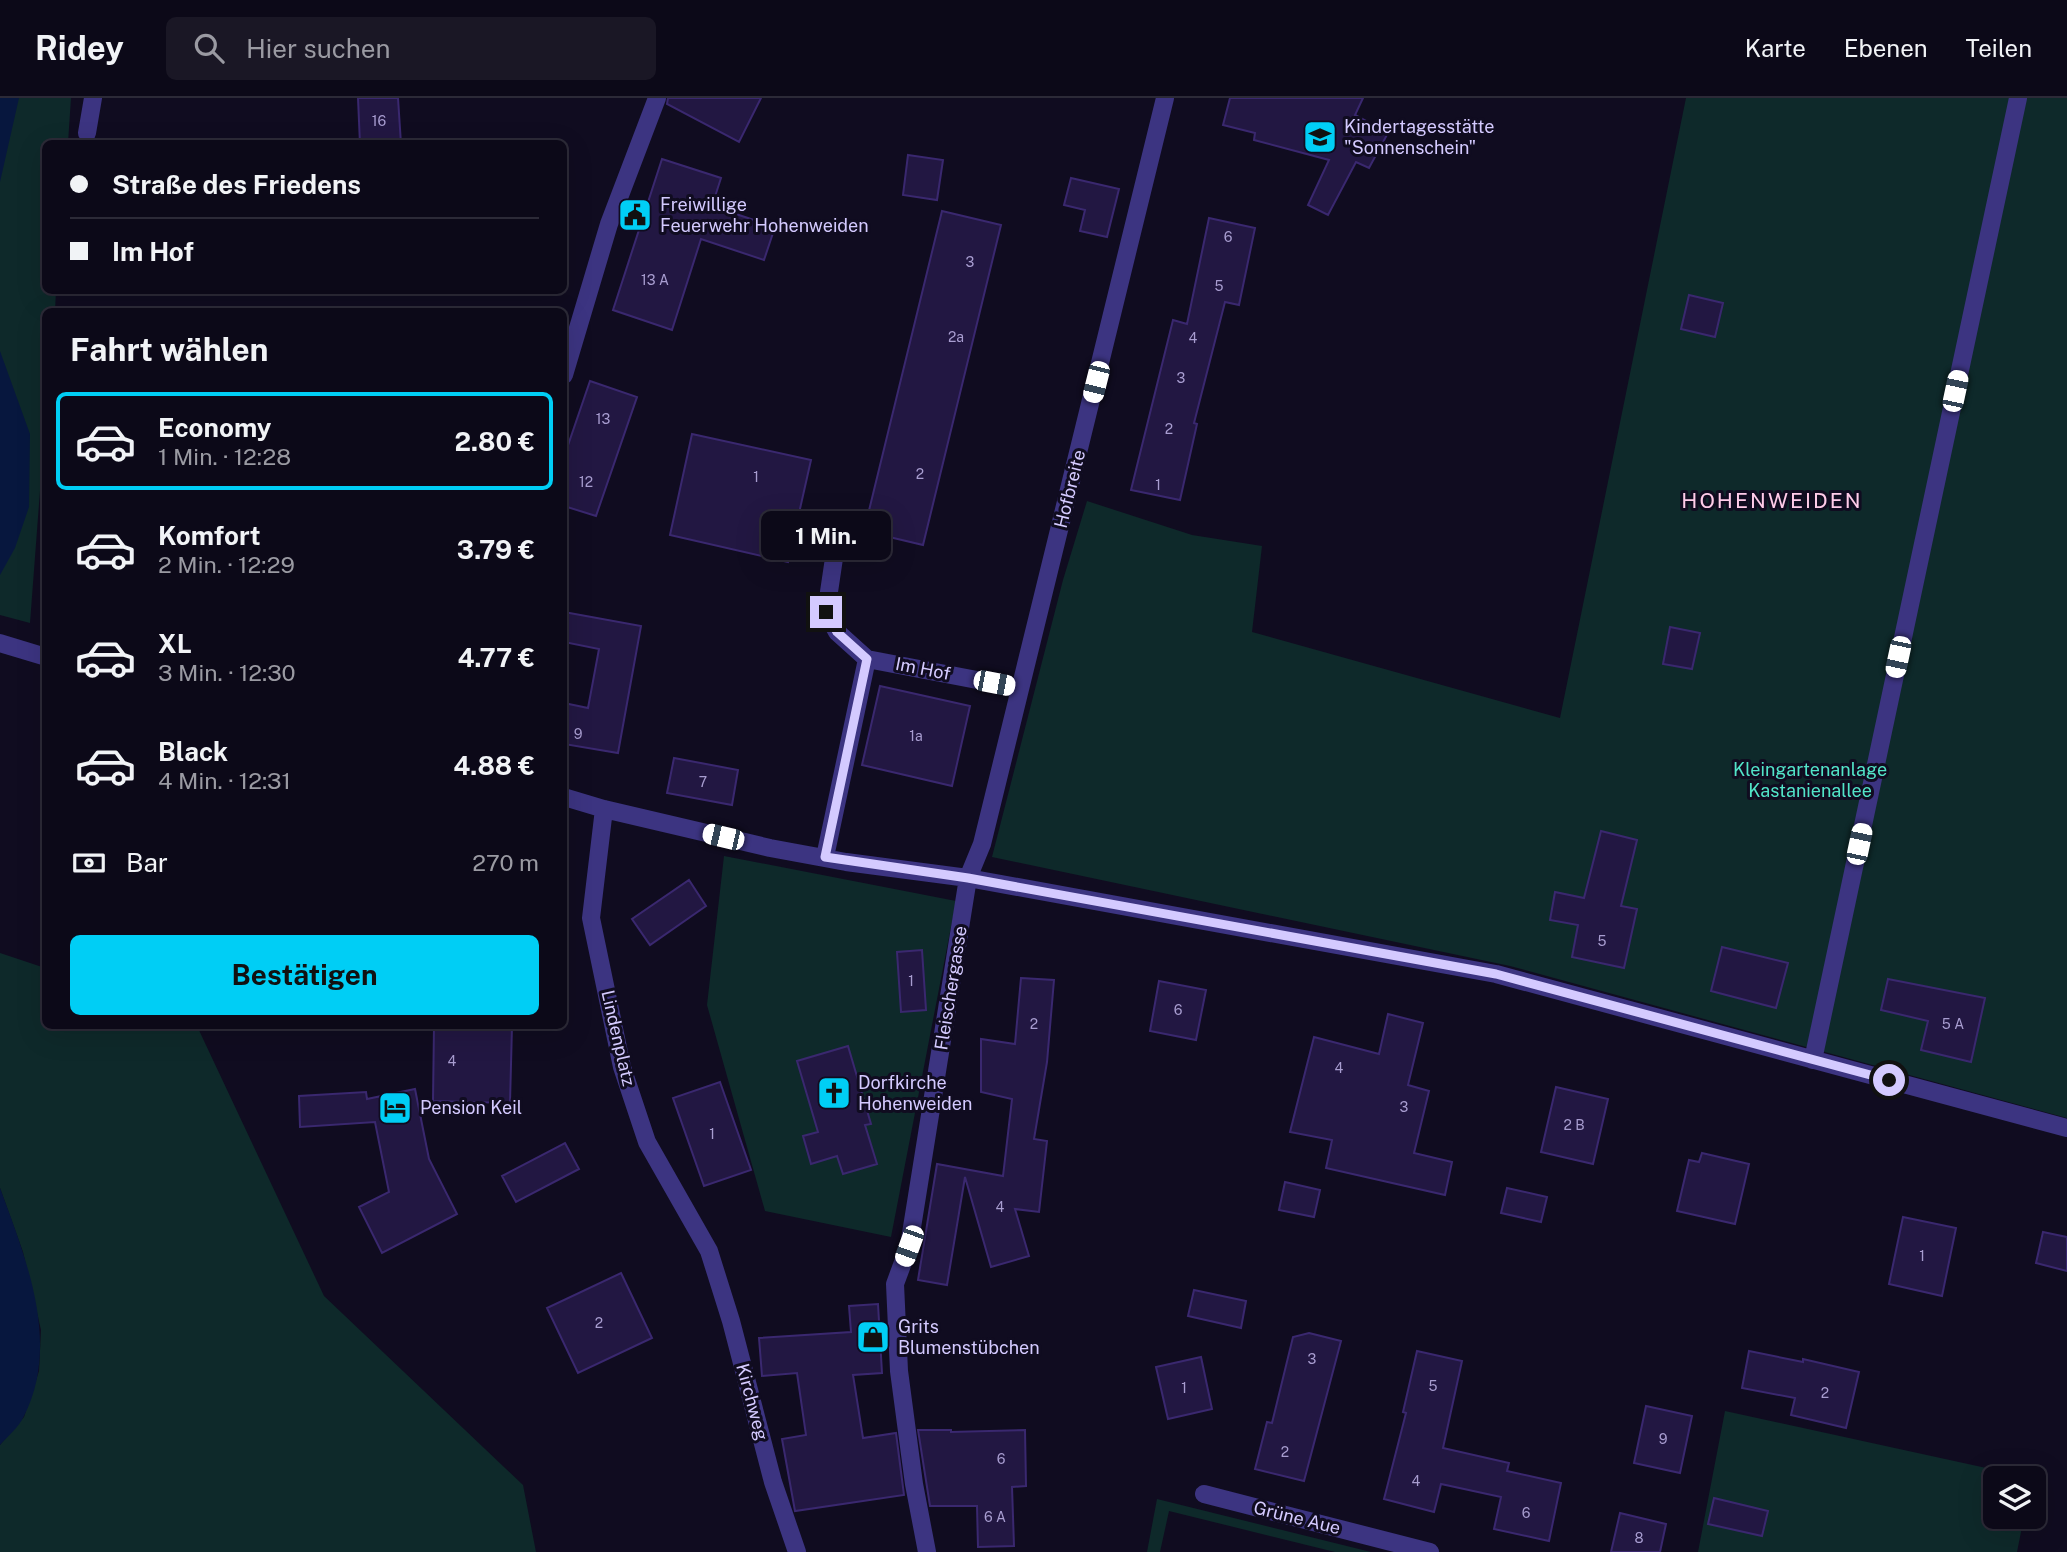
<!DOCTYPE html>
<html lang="de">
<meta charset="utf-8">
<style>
:root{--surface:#0c0918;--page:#1a1725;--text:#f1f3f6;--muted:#9a9aa2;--line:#2c2a37;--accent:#00cef5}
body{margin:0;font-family:"Public Sans",sans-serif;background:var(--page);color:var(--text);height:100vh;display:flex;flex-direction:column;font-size:26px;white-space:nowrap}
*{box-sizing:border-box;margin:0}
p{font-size:23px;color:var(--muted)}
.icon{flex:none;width:38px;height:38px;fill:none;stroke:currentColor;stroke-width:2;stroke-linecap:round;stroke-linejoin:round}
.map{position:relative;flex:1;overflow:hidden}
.side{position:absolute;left:42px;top:210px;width:525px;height:721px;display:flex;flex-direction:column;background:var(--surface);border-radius:10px;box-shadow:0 7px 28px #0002,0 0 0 2px var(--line)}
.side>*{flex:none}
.banner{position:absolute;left:42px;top:42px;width:525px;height:154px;border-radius:10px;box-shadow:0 7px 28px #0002,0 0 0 2px var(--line);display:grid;align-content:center;height:154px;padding:0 28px;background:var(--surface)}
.controls{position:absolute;left:1983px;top:1368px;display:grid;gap:14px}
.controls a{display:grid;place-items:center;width:63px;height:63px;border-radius:10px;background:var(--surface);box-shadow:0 7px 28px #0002,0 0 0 2px var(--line);font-size:35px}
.end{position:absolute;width:32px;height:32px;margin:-16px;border:9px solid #d4caff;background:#111;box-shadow:0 0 0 4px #111}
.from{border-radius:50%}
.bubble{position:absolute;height:49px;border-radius:10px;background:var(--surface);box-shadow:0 7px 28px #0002,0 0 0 2px var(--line);font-size:23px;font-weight:700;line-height:49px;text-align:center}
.car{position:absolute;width:21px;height:42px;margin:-21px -10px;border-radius:9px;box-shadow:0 0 5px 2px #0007;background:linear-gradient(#fff 24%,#345 0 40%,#fff 0 76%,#345 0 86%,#fff 0)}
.banner b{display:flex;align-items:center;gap:24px;height:66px;font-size:26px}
.banner b+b{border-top:2px solid var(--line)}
.banner i{width:18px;height:18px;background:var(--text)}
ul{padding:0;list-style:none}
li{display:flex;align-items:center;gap:21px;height:98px;margin:0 14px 10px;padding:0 14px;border:4px solid transparent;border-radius:10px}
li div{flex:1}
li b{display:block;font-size:26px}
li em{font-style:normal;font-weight:700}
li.on{border-color:var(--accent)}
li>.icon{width:63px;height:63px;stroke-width:1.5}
h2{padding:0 28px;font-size:32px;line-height:84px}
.pay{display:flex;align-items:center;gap:18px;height:77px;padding:0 28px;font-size:26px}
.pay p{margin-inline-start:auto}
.button{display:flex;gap:14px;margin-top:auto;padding:14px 28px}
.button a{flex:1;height:80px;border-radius:10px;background:var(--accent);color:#111;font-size:28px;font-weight:700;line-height:80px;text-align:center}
header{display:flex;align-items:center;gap:42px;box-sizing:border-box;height:98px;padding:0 35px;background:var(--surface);border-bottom:2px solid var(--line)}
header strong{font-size:33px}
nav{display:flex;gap:38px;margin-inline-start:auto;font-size:24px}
.search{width:490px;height:63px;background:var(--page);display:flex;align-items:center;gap:18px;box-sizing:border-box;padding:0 24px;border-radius:10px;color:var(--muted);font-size:26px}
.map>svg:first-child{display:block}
</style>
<header>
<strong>Ridey</strong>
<div class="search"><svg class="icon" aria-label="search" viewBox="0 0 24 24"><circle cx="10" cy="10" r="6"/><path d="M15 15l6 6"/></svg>Hier suchen</div>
<nav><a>Karte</a><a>Ebenen</a><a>Teilen</a></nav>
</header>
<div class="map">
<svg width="2067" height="1454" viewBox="0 0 2067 1454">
<rect width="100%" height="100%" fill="#100c20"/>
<path fill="#0e292a" d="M0,0H71L68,45L46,46V192L56,193L55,213L46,214L45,327L30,525L0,517Z
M1686,0H2067V1020L1510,868L992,759L1063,482L1087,403L1192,437L1262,448L1252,534L1560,620Z
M724,758L956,803L891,1139L765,1113L707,907Z
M0,855L45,870L46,928H197L324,1198L523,1387L536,1454H0V1347L24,1319L39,1273L41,1232L23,1154L0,1090Z
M1725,1313L2032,1380L1995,1381V1419H2024L2017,1454H1698Z
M1157,1401L1371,1454H1335L1169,1413L1160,1454H1147Z"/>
<path fill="#07173e" d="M0,0H19L0,84Z
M0,253L30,336L29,409L15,450L0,477Z
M0,1090C26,1161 61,1245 24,1318C19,1329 8,1338 0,1347Z"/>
<path fill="#221742" stroke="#3a286f" stroke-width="2" d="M358,0H398L401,46H360Z
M668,0H761L739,44L667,6Z
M1230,0H1363L1355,17L1388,35L1369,70L1356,64L1328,117L1308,107L1329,62L1254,42L1255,35L1223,27Z
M908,57L943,62L937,102L903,97Z
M662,61L721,80L712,108L775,129L764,162L701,141L672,232L613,212Z
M1071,80L1119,91L1107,139L1080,133L1085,112L1064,107Z
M942,113L1001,127L923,447L864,433Z
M1209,120L1255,130L1239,207L1225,204L1194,325L1197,326L1180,402L1131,392L1173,222L1187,226Z
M1689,197L1723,205L1715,239L1681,231Z
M590,283L637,299L596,418L564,408V359Z
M692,336L811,362L788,464L670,437Z
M564,514L641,528L618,655L564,646V605L588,610L599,551L564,544Z
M1670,529L1700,535L1692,571L1663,566Z
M880,588L970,608L952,688L862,667Z
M674,660L738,672L732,707L667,695Z
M1601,733L1637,742L1621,808L1637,811L1624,870L1572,859L1578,827L1550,822L1555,794L1584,800Z
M689,782L706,808L650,847L632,821Z
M1722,849L1788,865L1776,910L1711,893Z
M922,852L926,912L901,914L897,854Z
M1021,880L1054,882L1047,964L1034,1041L1047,1043L1039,1114L1015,1111L1029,1158L991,1169L965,1079L947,1187L918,1182L937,1066L1003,1078L1012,1001L981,994V941L1015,946Z
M1888,881L1985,900L1971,964L1921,952L1928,923L1881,912Z
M1159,883L1206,892L1196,942L1150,933Z
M1388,916L1423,925L1408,987L1429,993L1414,1055L1452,1064L1445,1097L1326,1070L1332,1042L1290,1034L1314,939L1379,956Z
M434,928H512L510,1005L433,1003Z
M848,948L871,1026L865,1027L877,1066L843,1076L837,1058L811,1066L803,1038L818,1034L797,963Z
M720,984L751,1072L704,1088L673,1000Z
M1556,989L1608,1001L1593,1066L1541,1054Z
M415,991L429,1061L457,1116L382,1155L359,1109L389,1094L375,1024L300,1029L299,998L366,994L367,1001Z
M565,1045L579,1071L516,1104L502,1078Z
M1702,1055L1749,1066L1735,1126L1677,1113L1689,1062L1699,1064Z
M1285,1084L1320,1092L1314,1119L1279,1112Z
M1507,1090L1547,1099L1541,1124L1501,1115Z
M1903,1119L1956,1130L1942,1198L1889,1186Z
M2043,1134L2067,1139V1173L2036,1165Z
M621,1175L652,1240L578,1275L547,1210Z
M1194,1192L1246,1203L1241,1230L1188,1218Z
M878,1206L882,1275L853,1277L863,1340L896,1335L904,1397L795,1413L782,1341L806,1337L797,1275L762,1278L759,1240L851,1234L849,1208Z
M1309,1235L1341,1243L1304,1383L1255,1371L1267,1324L1272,1325L1293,1239Z
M1417,1253L1462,1263L1443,1350L1509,1365L1507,1373L1561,1385L1549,1443L1494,1431L1501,1399L1441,1386L1434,1414L1384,1401L1406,1315L1403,1314Z
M1749,1253L1803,1264V1261L1859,1274L1846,1330L1791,1317L1795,1300L1742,1290Z
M1201,1259L1212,1311L1168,1321L1156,1269Z
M1646,1308L1692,1318L1680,1375L1634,1365Z
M918,1332H951V1334L1025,1332L1026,1388L1012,1389L1014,1448L978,1449L977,1408H930Z
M1714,1400L1768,1413L1762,1438L1708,1426Z
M1620,1415L1666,1426L1660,1454H1611Z"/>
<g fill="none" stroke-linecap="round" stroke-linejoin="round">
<path stroke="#3c3481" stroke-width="18" d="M87,35L93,0
M564,277L609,126L657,0
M837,440L826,514L837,534L867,561L1019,590
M0,545L46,559
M564,699L604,711L770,750L846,764L968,780L1496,876L2067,1030
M604,711L591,820L622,969L647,1044L709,1153L731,1223L773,1384L797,1454
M825,759L867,561
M1813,962L2018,0
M1204,1396L1430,1454
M927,1454L914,1386L899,1273L895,1186L909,1148L968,780L982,746L1165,0"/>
</g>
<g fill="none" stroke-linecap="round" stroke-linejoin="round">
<path stroke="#d4caff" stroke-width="9" d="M826,514L837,534L867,561L825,759L968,780L1496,876L1889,982"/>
</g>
<defs>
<symbol id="school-square" viewBox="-11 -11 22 22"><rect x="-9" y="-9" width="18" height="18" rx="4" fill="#00cef5" stroke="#100c20"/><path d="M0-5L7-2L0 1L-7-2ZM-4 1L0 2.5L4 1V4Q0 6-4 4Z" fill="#111"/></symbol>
<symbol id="civic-square" viewBox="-11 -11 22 22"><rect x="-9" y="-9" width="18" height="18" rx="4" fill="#00cef5" stroke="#100c20"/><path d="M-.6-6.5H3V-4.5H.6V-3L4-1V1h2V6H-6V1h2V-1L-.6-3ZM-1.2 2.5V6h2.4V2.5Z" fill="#111"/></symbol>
<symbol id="church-square" viewBox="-11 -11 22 22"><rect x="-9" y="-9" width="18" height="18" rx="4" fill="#00cef5" stroke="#100c20"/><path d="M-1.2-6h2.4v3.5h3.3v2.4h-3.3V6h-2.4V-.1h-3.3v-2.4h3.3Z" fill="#111"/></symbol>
<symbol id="hotel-square" viewBox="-11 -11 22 22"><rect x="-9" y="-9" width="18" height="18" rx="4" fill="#00cef5" stroke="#100c20"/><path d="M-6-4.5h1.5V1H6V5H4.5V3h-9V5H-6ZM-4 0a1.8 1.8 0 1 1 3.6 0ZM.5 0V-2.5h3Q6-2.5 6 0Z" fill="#111"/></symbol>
<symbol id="shop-square" viewBox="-11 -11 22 22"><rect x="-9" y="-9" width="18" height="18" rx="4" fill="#00cef5" stroke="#100c20"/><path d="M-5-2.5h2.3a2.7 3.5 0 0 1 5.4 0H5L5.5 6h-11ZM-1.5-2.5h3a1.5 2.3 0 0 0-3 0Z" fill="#111"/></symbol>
</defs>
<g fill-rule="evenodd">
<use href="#school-square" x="1301" y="20" width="38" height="38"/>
<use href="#civic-square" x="616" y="98" width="38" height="38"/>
<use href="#church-square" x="815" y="976" width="38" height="38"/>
<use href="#hotel-square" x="376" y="991" width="38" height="38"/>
<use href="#shop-square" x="854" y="1220" width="38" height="38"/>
</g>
<g text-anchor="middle" stroke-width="6" stroke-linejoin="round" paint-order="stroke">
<g font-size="14" fill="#a89dd0">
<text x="379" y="28">16</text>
<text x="1228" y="144">6</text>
<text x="970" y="169">3</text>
<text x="655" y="187">13 A</text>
<text x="1219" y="193">5</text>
<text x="956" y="244">2a</text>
<text x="1193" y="245">4</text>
<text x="1181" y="285">3</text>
<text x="603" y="326">13</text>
<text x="1169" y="336">2</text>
<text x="920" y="381">2</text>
<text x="756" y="384">1</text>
<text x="586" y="389">12</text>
<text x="1158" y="392">1</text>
<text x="578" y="641">9</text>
<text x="916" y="643">1a</text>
<text x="703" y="689">7</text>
<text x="1602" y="848">5</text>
<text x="911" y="888">1</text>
<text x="1178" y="917">6</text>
<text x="1034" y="931">2</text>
<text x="1953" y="931">5 A</text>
<text x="452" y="968">4</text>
<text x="1339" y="975">4</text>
<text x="1404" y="1014">3</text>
<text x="1574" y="1032">2 B</text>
<text x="712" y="1041">1</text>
<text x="1000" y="1114">4</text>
<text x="1922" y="1163">1</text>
<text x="599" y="1230">2</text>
<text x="1312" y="1266">3</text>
<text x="1433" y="1293">5</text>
<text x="1184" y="1295">1</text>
<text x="1825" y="1300">2</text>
<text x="1663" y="1346">9</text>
<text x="1285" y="1359">2</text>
<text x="1001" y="1366">6</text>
<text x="1416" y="1388">4</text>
<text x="1526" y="1420">6</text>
<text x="995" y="1424">6 A</text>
<text x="1639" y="1445">8</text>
</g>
<g font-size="18" fill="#d4caff" stroke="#100c20" text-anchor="start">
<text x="1344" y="35">Kindertagesstätte<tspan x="1344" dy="21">"Sonnenschein"</tspan></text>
<text x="660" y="113">Freiwillige<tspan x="660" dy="21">Feuerwehr Hohenweiden</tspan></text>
<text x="858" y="991">Dorfkirche<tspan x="858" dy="21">Hohenweiden</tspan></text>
<text x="420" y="1016">Pension Keil</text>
<text x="898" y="1235">Grits<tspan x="898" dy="21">Blumenstübchen</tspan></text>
</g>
<g font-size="18" fill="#d4caff" stroke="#100c20">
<text transform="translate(1070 391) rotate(-76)" y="6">Hofbreite</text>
<text transform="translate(923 571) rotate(11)" y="6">Im Hof</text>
<text transform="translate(951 890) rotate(-81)" y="6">Fleischergasse</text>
<text transform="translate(618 940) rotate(77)" y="6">Lindenplatz</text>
<text transform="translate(752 1304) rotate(75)" y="6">Kirchweg</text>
<text transform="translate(1297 1420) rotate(14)" y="6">Grüne Aue</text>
</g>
<g font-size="18" fill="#52e4c8" stroke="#100c20">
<text x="1810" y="678">Kleingartenanlage<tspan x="1810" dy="21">Kastanienallee</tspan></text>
</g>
<g font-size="21" letter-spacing="2" fill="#ffcce9" stroke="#100c20">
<text x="1772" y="410">HOHENWEIDEN</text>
</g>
</g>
</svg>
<div class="controls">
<a><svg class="icon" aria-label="layers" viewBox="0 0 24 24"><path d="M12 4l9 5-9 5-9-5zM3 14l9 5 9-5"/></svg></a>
</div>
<i class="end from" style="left:1889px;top:982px"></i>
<i class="end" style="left:826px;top:514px"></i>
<div class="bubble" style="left:761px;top:413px;width:130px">1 Min.</div>
<i class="car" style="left:1096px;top:284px;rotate:194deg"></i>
<i class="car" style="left:1955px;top:293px;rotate:12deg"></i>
<i class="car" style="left:1898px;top:559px;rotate:192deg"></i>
<i class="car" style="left:994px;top:585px;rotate:101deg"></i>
<i class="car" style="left:723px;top:739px;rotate:283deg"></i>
<i class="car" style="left:1859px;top:746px;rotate:12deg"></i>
<i class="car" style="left:909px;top:1148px;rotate:200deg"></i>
<div class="banner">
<b><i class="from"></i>Straße des Friedens</b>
<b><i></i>Im Hof</b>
</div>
<section class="side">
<h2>Fahrt wählen</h2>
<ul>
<li class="on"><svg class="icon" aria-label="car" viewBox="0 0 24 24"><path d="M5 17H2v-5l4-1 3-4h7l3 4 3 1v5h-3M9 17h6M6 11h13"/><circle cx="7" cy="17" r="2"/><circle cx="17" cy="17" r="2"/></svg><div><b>Economy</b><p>1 Min. · 12:28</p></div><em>2.80 €</em></li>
<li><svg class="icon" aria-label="car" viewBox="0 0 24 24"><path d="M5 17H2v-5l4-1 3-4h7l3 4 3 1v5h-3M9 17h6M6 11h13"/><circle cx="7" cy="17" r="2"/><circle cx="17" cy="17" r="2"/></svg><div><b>Komfort</b><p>2 Min. · 12:29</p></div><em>3.79 €</em></li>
<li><svg class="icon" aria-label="car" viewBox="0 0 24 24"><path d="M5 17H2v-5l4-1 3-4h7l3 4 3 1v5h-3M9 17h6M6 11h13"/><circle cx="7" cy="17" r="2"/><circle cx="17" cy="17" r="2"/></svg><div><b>XL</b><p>3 Min. · 12:30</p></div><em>4.77 €</em></li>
<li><svg class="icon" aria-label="car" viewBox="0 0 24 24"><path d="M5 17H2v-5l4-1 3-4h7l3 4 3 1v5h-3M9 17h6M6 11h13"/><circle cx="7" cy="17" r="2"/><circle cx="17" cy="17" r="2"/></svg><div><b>Black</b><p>4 Min. · 12:31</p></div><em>4.88 €</em></li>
</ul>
<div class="pay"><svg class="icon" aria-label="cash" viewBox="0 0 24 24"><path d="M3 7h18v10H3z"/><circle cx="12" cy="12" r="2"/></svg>Bar<p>270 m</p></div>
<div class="button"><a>Bestätigen</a></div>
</section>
</div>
